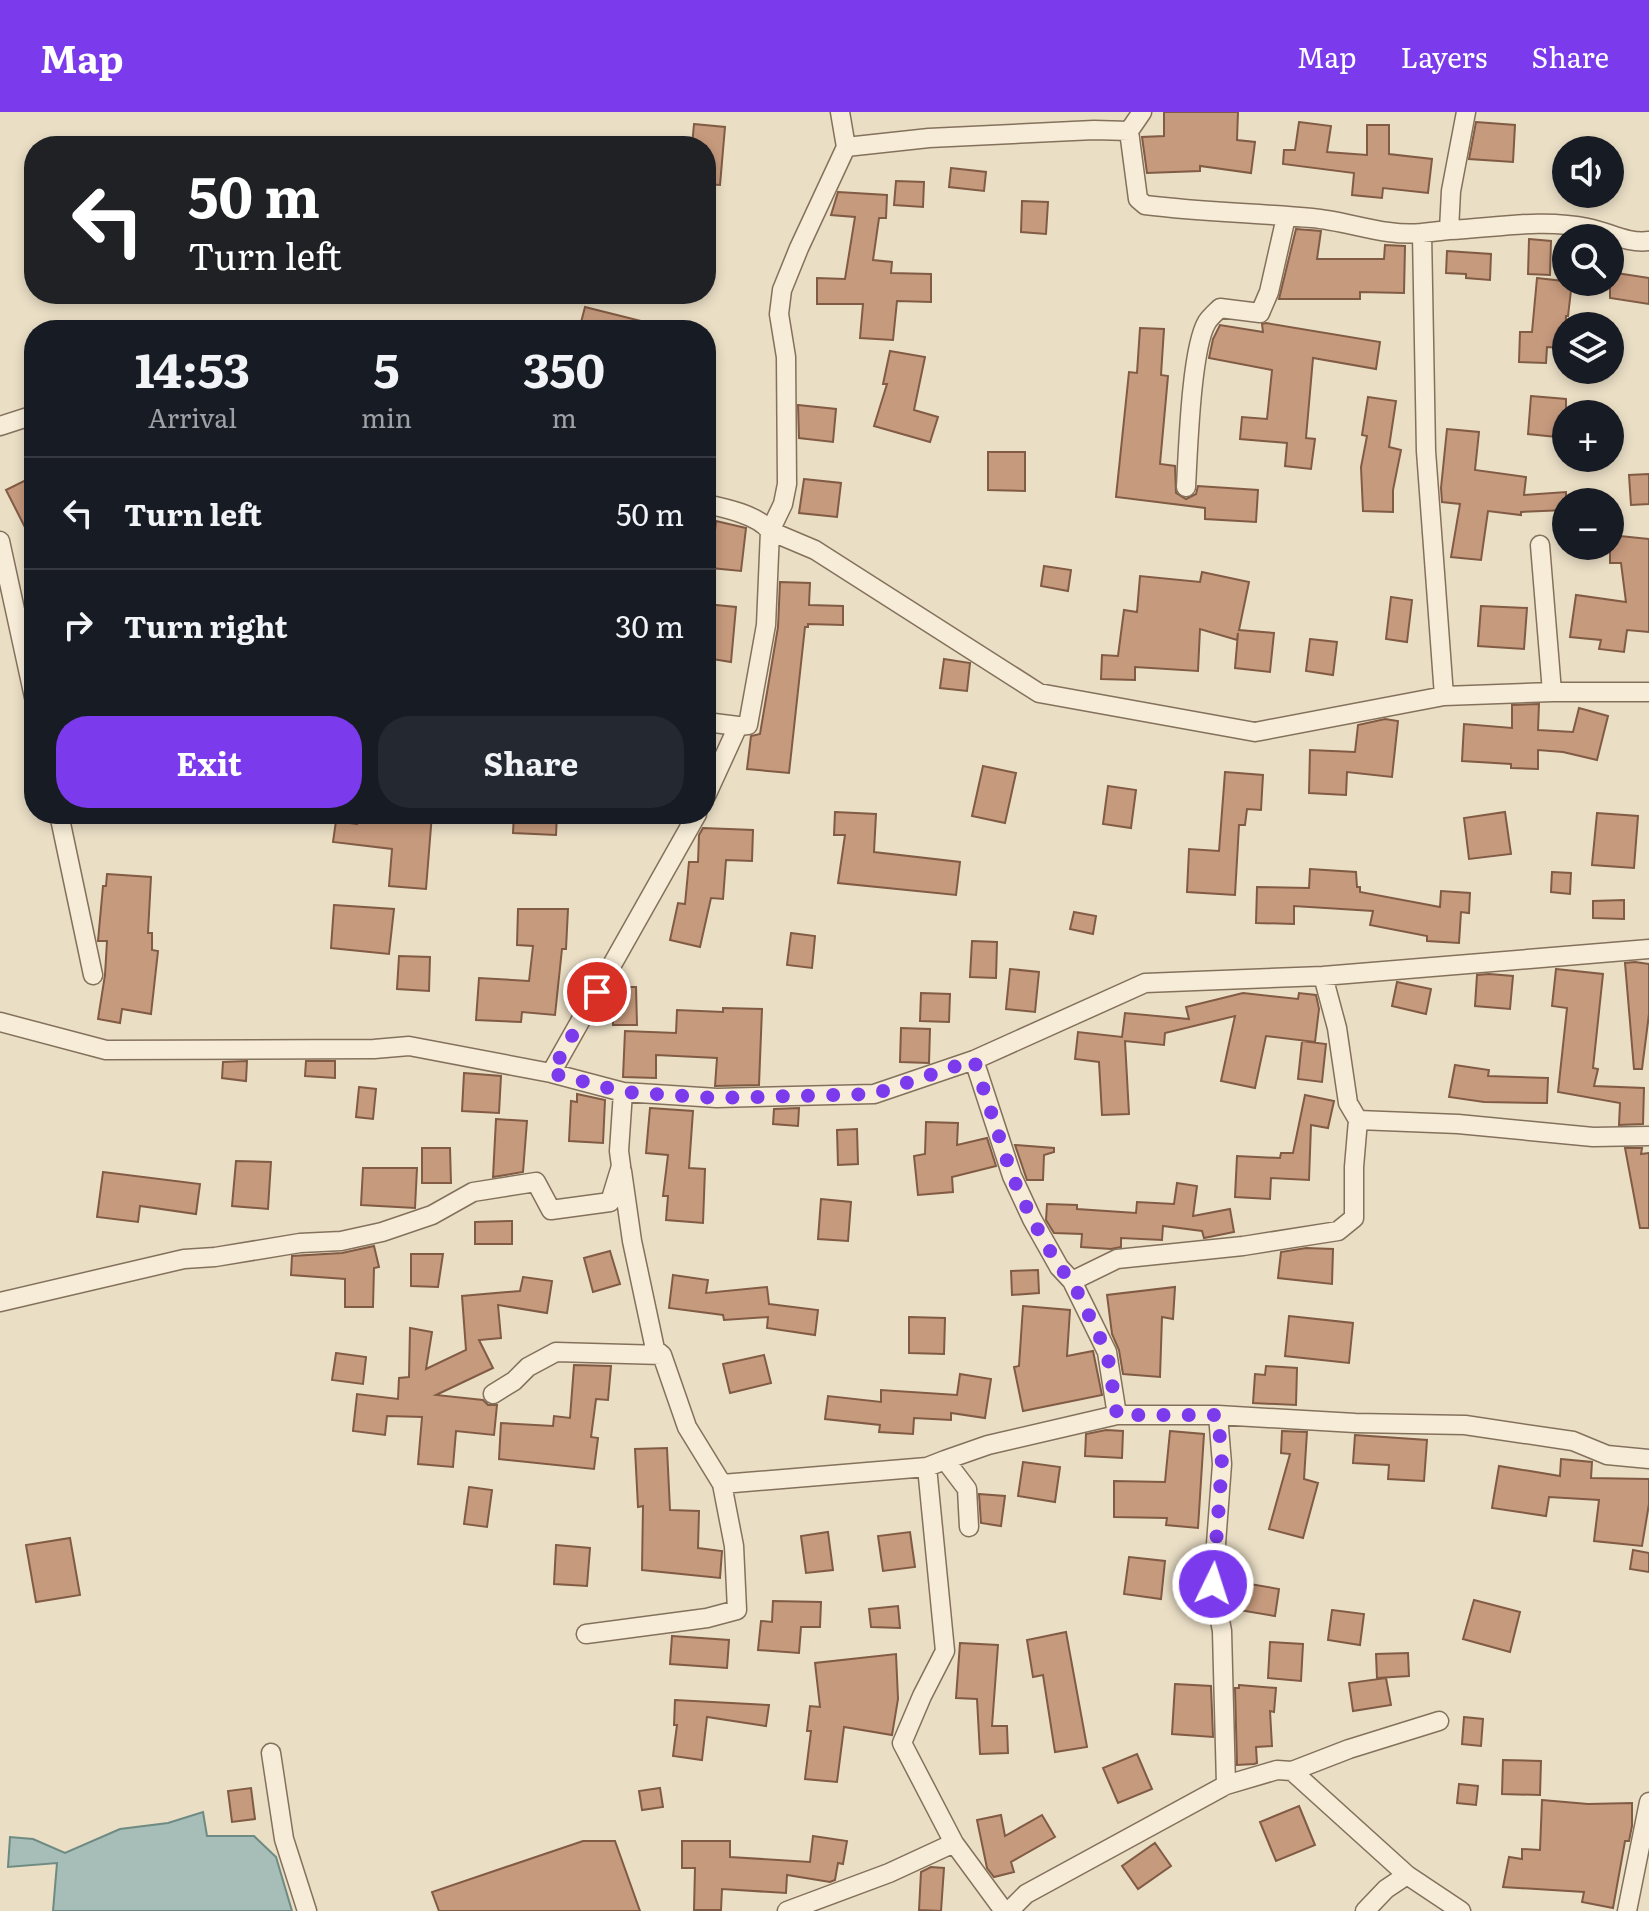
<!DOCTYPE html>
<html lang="en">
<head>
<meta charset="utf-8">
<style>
  :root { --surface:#171b24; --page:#242831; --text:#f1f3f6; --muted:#9ea1a6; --line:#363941; --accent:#7c3aed }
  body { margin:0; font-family:Literata,serif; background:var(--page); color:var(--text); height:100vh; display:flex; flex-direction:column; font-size:30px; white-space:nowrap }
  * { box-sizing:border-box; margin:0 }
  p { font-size:26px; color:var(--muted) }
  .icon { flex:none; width:44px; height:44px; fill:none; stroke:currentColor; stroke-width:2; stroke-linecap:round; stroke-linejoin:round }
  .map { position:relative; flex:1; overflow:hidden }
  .side { position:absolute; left:24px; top:208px; width:692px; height:504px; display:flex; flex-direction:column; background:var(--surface); border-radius:32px; box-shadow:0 4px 12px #0003 }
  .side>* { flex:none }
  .hud { position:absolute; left:24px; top:24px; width:692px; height:168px; border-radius:32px; box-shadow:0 4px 12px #0003; background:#202124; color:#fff; overflow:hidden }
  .controls { position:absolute; left:1552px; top:24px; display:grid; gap:16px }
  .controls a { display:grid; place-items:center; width:72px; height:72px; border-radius:50%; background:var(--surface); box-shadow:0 4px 12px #0003; font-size:40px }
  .pin { position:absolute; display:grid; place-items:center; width:68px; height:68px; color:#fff; margin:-34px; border:4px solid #fff; border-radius:50%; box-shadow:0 2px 8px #0007 }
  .me { position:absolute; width:88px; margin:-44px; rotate:4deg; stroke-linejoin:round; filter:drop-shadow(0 0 6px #0008) }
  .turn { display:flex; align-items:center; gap:28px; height:168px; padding:0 32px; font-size:36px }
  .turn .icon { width:104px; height:104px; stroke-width:2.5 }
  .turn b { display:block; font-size:56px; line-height:68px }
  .eta { display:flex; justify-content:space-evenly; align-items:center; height:136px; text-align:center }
  .eta b { font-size:48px; font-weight:700; line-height:56px }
  .action { display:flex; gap:16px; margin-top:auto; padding:16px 32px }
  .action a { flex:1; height:92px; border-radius:32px; background:var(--accent); color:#fff; font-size:32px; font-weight:700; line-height:92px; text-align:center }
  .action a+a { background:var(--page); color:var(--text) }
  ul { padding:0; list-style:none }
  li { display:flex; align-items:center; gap:24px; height:112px; padding:0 32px; border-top:2px solid var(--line) }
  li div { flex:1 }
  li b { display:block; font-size:30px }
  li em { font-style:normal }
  header { display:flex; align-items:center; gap:48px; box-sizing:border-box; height:112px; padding:0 40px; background:var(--accent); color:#fff }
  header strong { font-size:38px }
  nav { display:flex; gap:44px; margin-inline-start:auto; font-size:28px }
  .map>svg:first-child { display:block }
  .water { fill:#a6beb7; stroke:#6e8b83; stroke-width:2 }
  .building { fill:#c69a7d; stroke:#815b44; stroke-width:2 }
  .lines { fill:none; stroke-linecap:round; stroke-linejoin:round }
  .street-casing { stroke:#84715c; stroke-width:21 }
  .street { stroke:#f6ecd7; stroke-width:18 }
  .route { stroke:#7c3aed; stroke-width:14; stroke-dasharray:0 25.2 }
</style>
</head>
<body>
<header>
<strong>Map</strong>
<nav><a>Map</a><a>Layers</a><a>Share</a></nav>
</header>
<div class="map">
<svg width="1649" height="1799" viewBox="0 0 1649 1799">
  <rect width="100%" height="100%" fill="#eadec5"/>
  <path class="water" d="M203 1700 207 1724H254L276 1745 292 1799H53L57 1751 8 1755 10 1725 33 1727 65 1741 120 1717 168 1711Z"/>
  <path class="building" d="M1164 0H1238L1237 28 1255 30 1251 61 1200 54V59L1147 61 1142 25 1164 24Z
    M1299 10 1331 14 1327 40 1367 43V13H1389V42L1432 47 1428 81 1383 76 1382 86 1352 83 1354 61 1283 52 1284 38H1295Z
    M1476 10 1515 13 1513 50 1469 47Z
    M694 12 725 15 720 73 706 72V34H692Z
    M951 56 986 60 984 79 949 75Z
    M896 69 924 70 923 95 894 93Z
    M838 80 887 83 886 106H879L873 148 892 150 891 161 931 162V190L897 189 893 228 860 226 863 192H817V166L845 167 855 105 831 103Z
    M1022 89 1048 90 1046 122 1021 120Z
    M1296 117 1321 119 1317 147H1384L1385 133 1405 134 1404 181 1360 180V187H1279Z
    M1529 127 1551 129 1550 163 1528 162Z
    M1447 139 1491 142 1490 168 1466 166V162L1446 161Z
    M1610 160 1649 166V192L1610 186Z
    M1537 166 1572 170 1568 204H1566L1565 236 1547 235 1546 251 1519 250 1520 220H1532Z
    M585 195 649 211 648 218H579Z
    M1266 211 1380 230 1376 257 1313 246 1306 326 1315 327 1311 357 1285 354 1287 331 1240 327 1242 305 1267 307 1272 258 1209 246 1213 227 1220 213 1263 220 1262 212Z
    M1140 216 1164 217 1161 263 1168 264 1160 352 1175 354 1176 381 1186 387 1196 382 1198 374 1258 378 1256 410 1205 407V396L1116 385 1129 260 1137 261Z
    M890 239 925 245 914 298 938 305 930 330 874 314 887 272H883Z
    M1531 284 1566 287V326L1528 322Z
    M1368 285 1396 289 1389 335 1401 338 1393 378V400L1363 399 1361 355 1367 324 1362 323Z
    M798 293 836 297 833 330 799 326Z
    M1447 317 1479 320 1475 358 1526 365 1524 383 1566 380V398L1521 400V403L1488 399 1481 448 1451 445 1460 392 1442 390 1441 376Z
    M988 340H1025V379L988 378Z
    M1649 362V392L1631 393 1629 363Z
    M34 364V433L6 378Z
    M804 367 841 371 837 405 799 401Z
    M716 409 746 416 741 459 711 456Z
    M1610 423 1649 427V520L1627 518 1624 540 1599 537 1601 528 1570 525 1576 483 1626 490 1621 451H1610Z
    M1044 454 1071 458 1068 479 1041 474Z
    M1202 460 1249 470 1239 518 1274 521 1270 560 1235 556 1238 521 1237 528 1200 517 1198 559 1135 555V568L1101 567 1102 543 1118 544 1124 498 1137 500 1140 464 1200 470Z
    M780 470 810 471 809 493 843 494V513L808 512V515H805L789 661 747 657 751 624 760 622 778 515Z
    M1391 485 1412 488 1407 530 1386 527Z
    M706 492 736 495 731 550 706 546Z
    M1481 494 1527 496 1524 537 1478 534Z
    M1310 527 1337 530 1333 563 1306 559Z
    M944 547 970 551 967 579 940 576Z
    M1539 592 1538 618 1573 620 1579 596 1608 604 1597 648 1563 640 1538 638V657L1511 656V652L1462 649 1464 612 1512 616V593Z
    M1385 607 1398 609 1392 665 1347 660 1346 683 1309 681 1310 638 1355 640 1358 613Z
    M983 654 1016 661 1005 711 972 704Z
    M1225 660 1263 663 1261 698 1247 697 1245 713H1239L1235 783 1187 780 1189 737 1219 739Z
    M1108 674 1136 678 1131 716 1103 712Z
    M835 700 876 702 874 740 960 750 956 783 838 771 845 723H834Z
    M1505 700 1511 742 1469 747 1464 706Z
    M1597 701 1638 704 1634 756 1592 753Z
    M358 702H432L426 777 389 774 392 737 333 730 336 709 357 712Z
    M514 702H557L556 723 513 721Z
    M703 716 753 718 752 749 726 748 723 787 711 786 700 835 670 828 678 791 685 792 689 750H698L699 723Z
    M1310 757 1356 760 1357 775H1360V780L1440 795 1441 779 1470 781 1469 801 1461 800 1459 831 1427 829V824L1370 813 1373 799 1294 794V812L1256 811 1257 775 1309 776Z
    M1552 760 1571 761 1570 782 1551 780Z
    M107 762 151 765 148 821H152V838L158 839 151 902 122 897 120 911 98 907 105 863 107 829H98L103 774H106Z
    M1624 788V807L1593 806V789Z
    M334 793 394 797 389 842 331 836Z
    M518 797H568L566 837H562L555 903 522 900 521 910 476 908 479 866 529 869 533 834 517 833Z
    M1074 800 1096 804 1093 822 1070 817Z
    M791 821 815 824 812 856 787 853Z
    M972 829 997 830 996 866 970 865Z
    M399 844 430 845 429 879 397 877Z
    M1635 850 1649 852V902L1642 957H1634L1625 851Z
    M1010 857 1039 860 1035 900 1006 897Z
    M1556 857 1603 862 1593 956 1598 957 1594 974 1644 976 1643 1012 1619 1013 1620 991 1558 980 1567 896 1552 894Z
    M1489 862 1513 864 1510 897 1475 894 1477 863Z
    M1397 870 1431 877 1426 902 1392 894Z
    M613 875H636L637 913H613Z
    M921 881 950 882 949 910 920 909Z
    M1243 881 1298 887 1299 881 1316 883 1319 897 1315 930 1266 924 1255 976 1221 969 1235 904 1165 921 1164 933 1125 929 1129 1002 1102 1003 1099 950 1075 947 1078 920 1122 925 1125 901 1189 907 1186 895Z
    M723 896 762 897 759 973 715 974 717 946 656 943V966L623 965 625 919 676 921 677 898 723 900Z
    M901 916 930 917 929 951 900 950Z
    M1302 929 1326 932 1322 970 1298 967Z
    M247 949 246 969 222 966 223 950Z
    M306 949H335V966L305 964Z
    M1455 953 1489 958 1488 964 1548 966 1547 991 1484 990 1449 985Z
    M464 961 501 964 499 1001 462 999Z
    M359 975 376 977 373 1007 356 1005Z
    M577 982 605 988 603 1031 569 1029 571 989 577 990Z
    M1305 983 1334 989 1328 1016 1311 1013 1309 1068 1271 1066 1270 1087 1235 1085 1237 1044 1280 1046 1281 1041H1293Z
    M650 996 693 999 689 1056 705 1057 703 1111 666 1108 668 1084H663L668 1043 646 1041Z
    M799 996 798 1014 773 1012 774 997Z
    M496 1007 527 1009 523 1060 493 1065Z
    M926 1010 958 1011 957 1033 987 1026 996 1054 952 1065 953 1080 918 1083 914 1044 925 1042Z
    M857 1017 858 1052 838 1053 837 1018Z
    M1015 1033 1054 1036V1040L1044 1043 1043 1068H1027Z
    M422 1036H450L451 1071H422Z
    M1625 1036H1642L1641 1042 1649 1041V1116H1640Z
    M236 1049 271 1050 268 1097 232 1094Z
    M363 1056H417L415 1096 361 1093Z
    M103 1060 200 1072 196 1102 140 1094 138 1110 97 1105Z
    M1177 1071 1197 1074 1193 1104 1230 1097 1234 1120 1204 1126 1202 1119 1163 1114 1162 1128 1121 1126V1135L1111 1137 1081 1135 1082 1122 1054 1121 1046 1108 1047 1092 1077 1093V1097L1136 1101 1137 1090 1174 1092Z
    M821 1087 851 1090 848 1129 818 1127Z
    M512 1109V1132H475V1110Z
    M374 1134 379 1155 374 1156 373 1195H345V1167L291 1163 292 1144 342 1141Z
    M1306 1136 1333 1137 1332 1172 1278 1166 1281 1140Z
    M610 1139 620 1172 593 1180 584 1146Z
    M411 1142H443L438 1175 411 1174Z
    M1038 1158 1039 1181 1012 1183 1011 1159Z
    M673 1163 708 1168 706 1181 767 1175 769 1192 818 1198 815 1223 767 1216 768 1205 724 1208 723 1203 669 1196Z
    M523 1165 552 1169 547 1201 498 1193 501 1226 479 1228 493 1256 436 1283 483 1288 488 1293H497L494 1323 456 1319 453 1355 418 1352 422 1305 387 1304 385 1323 353 1319 357 1282 398 1287 399 1266 409 1265 410 1216 432 1220 426 1257 466 1238 462 1184 520 1179Z
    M1175 1175 1173 1207 1162 1205 1160 1265 1123 1262 1119 1238 1112 1222 1107 1183Z
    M1023 1194 1070 1198 1067 1244 1093 1239 1102 1283 1023 1299 1014 1255 1019 1254Z
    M1289 1204 1353 1211 1349 1251 1285 1244Z
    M909 1205 945 1206 944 1242 909 1241Z
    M336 1241 366 1245 363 1272 332 1268Z
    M764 1243 771 1271 730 1281 723 1252Z
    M574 1253 611 1254 608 1288 596 1287 591 1325 598 1326 594 1357 499 1347 501 1311 553 1314 554 1304 570 1306Z
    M1266 1254 1297 1256 1296 1293 1253 1291 1255 1262 1265 1263Z
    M960 1262 991 1267 985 1306 951 1301V1308L914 1306 913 1322 879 1320 880 1313 825 1307 828 1284 881 1290V1278L957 1283Z
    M1106 1318 1123 1319 1122 1346 1085 1344 1086 1322Z
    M1170 1319 1204 1322 1198 1416 1166 1413 1167 1406 1114 1405V1369L1165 1370Z
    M1282 1319 1307 1320 1304 1367 1318 1371 1303 1426 1269 1417 1290 1342 1281 1341Z
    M1355 1323 1427 1328 1424 1369 1388 1367 1389 1353 1353 1351Z
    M667 1336 670 1398 699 1399 698 1436 722 1439 720 1466 642 1458 643 1394 638 1395 635 1337Z
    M1561 1347 1592 1350 1591 1366 1649 1367V1392L1642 1434 1594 1429 1599 1388 1549 1385 1546 1404 1492 1396 1499 1354 1560 1364Z
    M1023 1350 1060 1355 1055 1390 1018 1384Z
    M469 1375 492 1378 487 1415 464 1412Z
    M979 1382 1005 1384 1001 1414 981 1411Z
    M828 1420 833 1458 806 1461 801 1424Z
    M910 1420 915 1455 883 1459 878 1424Z
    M70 1426 80 1483 36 1490 26 1433Z
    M556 1433 590 1436 587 1474 554 1472Z
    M1633 1438 1649 1441V1460L1630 1457Z
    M1129 1445 1165 1449 1161 1487 1124 1482Z
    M1244 1471 1279 1477 1275 1504 1239 1498Z
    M1474 1488 1520 1500 1510 1540 1463 1527Z
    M773 1489 821 1490 820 1515H801L799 1541 758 1538 761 1509 772 1510Z
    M898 1494 900 1516 871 1515 869 1497Z
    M1332 1498 1364 1502 1360 1533 1328 1528Z
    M1066 1520 1087 1635 1055 1640 1043 1563 1033 1565 1027 1528Z
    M672 1524 729 1528 727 1556 670 1552Z
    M1270 1530 1303 1532 1301 1569 1268 1566Z
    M960 1531 998 1533 992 1614H1007L1008 1641 980 1642 977 1587 956 1586Z
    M1408 1541 1409 1564 1377 1566 1376 1542Z
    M896 1542 898 1587 892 1623 844 1615 837 1670 805 1667 811 1619H807L810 1594 820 1595 815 1551Z
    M1386 1566 1391 1593 1353 1599 1349 1571Z
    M1175 1572 1211 1574 1213 1625 1172 1622Z
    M1239 1573 1276 1576 1274 1600 1270 1599 1272 1634 1256 1635 1257 1651 1254 1652 1237 1653 1235 1576H1239Z
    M675 1588 769 1593 766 1614 707 1605 702 1648 673 1644 677 1613H674Z
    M1464 1605 1483 1607 1481 1634 1462 1632Z
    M1137 1642 1152 1677 1118 1691 1103 1656Z
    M1503 1648 1541 1649 1540 1683 1502 1682Z
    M1459 1672 1478 1674 1476 1693 1457 1691Z
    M251 1676 255 1707 232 1710 228 1679Z
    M660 1676 663 1695 642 1698 639 1679Z
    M1542 1688 1588 1692 1632 1691V1714L1629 1729H1625L1613 1796 1582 1790 1584 1780 1503 1775 1509 1745 1522 1747V1737L1540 1738Z
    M1299 1694 1315 1733 1276 1749 1260 1710Z
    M1001 1703 1005 1724 1042 1703 1055 1725 1011 1750 1014 1760 994 1765 987 1756 977 1708Z
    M813 1724 847 1729 843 1752 838 1751 835 1768 830 1770 787 1763 786 1781 722 1777 721 1798H694L695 1756H682V1729H730V1745L810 1750Z
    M583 1729H615L640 1799H439L432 1780Z
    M1155 1731 1171 1754 1138 1777 1122 1754Z
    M931 1755 944 1756 941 1799 919 1798 921 1760Z"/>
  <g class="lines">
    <defs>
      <path id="street" d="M1129 19 1142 0
        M846 35 929 26 1094 18 1129 19 1138 87 1145 93C1201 100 1256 101 1312 106 1348 109 1385 125 1422 121
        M1449 118C1495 116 1542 106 1588 116 1609 120 1627 132 1649 129
        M0 314 34 303
        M1186 375C1188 340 1191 236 1207 210 1210 205 1216 200 1220 196L1260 201 1269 180 1286 105
        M706 392C725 396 758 403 770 419L815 438 1039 581 1255 620 1444 584 1552 580H1649
        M0 429 34 585
        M1540 433 1552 580
        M1444 584 1426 339 1422 121 1449 118 1451 79 1466 0
        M706 610 738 614
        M706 684 738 614 748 613 766 513 770 419 783 392 787 372 786 245 779 202 782 178 799 136 846 35 840 0
        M59 702 93 863
        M0 910 106 938 374 937 409 934 551 961 623 980
        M551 961 697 702
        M1358 1008 1458 1012 1593 1025 1649 1024
        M622 1059 632 1129 655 1237 662 1243 687 1315 722 1372
        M1072 1169 1117 1147 1243 1134 1338 1119 1354 1106V1055L1358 1008 1348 991 1337 916 1323 864
        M0 1190 184 1147 215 1145 300 1131 341 1129 382 1120 432 1103 473 1080 536 1070 551 1098 610 1090 621 1054 619 1039 623 980 717 986 874 982 974 948 1145 871 1323 864 1649 837
        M493 1282 514 1269 528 1255 556 1240 662 1243
        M1117 1303H1218L1222 1352 1213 1472 1222 1519 1226 1673
        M1218 1303 1355 1311 1465 1313 1573 1329 1607 1343 1649 1347
        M927 1355 945 1539 922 1584 902 1631 954 1731 1004 1799
        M969 1415 967 1377 945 1348 988 1333 1117 1303 1107 1240 1072 1169 1059 1155 1032 1107 1012 1064 974 948
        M586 1522 707 1506 737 1498 734 1434 722 1372 927 1355 945 1348
        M271 1641 284 1727 307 1799
        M1292 1659 1349 1637 1439 1609
        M787 1799 889 1761 954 1731
        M1009 1799 1026 1782 1226 1673 1277 1658 1292 1659 1407 1763 1461 1799
        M1365 1799 1386 1777 1407 1763
        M1627 1799 1649 1690"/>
    </defs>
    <use href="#street" class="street-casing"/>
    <use href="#street" class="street"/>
  </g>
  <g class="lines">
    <path class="route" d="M597 880 551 961 623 980 717 986 874 982 974 948 1012 1064 1032 1107 1059 1155 1072 1169 1107 1240 1117 1303H1218L1222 1352 1213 1472"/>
  </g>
</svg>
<div class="controls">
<a><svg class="icon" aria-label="sound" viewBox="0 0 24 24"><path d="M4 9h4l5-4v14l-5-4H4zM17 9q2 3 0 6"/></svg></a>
<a><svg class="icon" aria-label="search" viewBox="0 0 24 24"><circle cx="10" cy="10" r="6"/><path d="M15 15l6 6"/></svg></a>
<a><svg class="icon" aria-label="layers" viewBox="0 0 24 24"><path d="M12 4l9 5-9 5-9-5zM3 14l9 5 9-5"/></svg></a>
<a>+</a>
<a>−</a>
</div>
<div class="pin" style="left:597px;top:880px;background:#d93025"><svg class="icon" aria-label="arrive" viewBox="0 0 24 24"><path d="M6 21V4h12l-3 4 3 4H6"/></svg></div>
<svg class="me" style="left:1213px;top:1472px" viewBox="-20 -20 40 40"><circle r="17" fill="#7c3aed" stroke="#fff" stroke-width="3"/><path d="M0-11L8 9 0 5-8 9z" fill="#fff"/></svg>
<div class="hud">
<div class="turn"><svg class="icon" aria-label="left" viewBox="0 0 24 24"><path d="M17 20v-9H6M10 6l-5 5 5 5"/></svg><div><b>50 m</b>Turn left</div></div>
</div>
<section class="side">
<div class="eta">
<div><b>14:53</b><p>Arrival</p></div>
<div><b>5</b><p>min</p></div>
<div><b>350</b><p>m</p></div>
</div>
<ul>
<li><svg class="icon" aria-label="left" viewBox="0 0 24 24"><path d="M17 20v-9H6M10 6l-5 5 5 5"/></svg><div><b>Turn left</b></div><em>50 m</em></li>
<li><svg class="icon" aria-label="right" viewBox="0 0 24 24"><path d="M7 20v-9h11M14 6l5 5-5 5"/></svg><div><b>Turn right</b></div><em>30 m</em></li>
</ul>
<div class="action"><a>Exit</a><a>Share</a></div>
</section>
</div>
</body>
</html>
